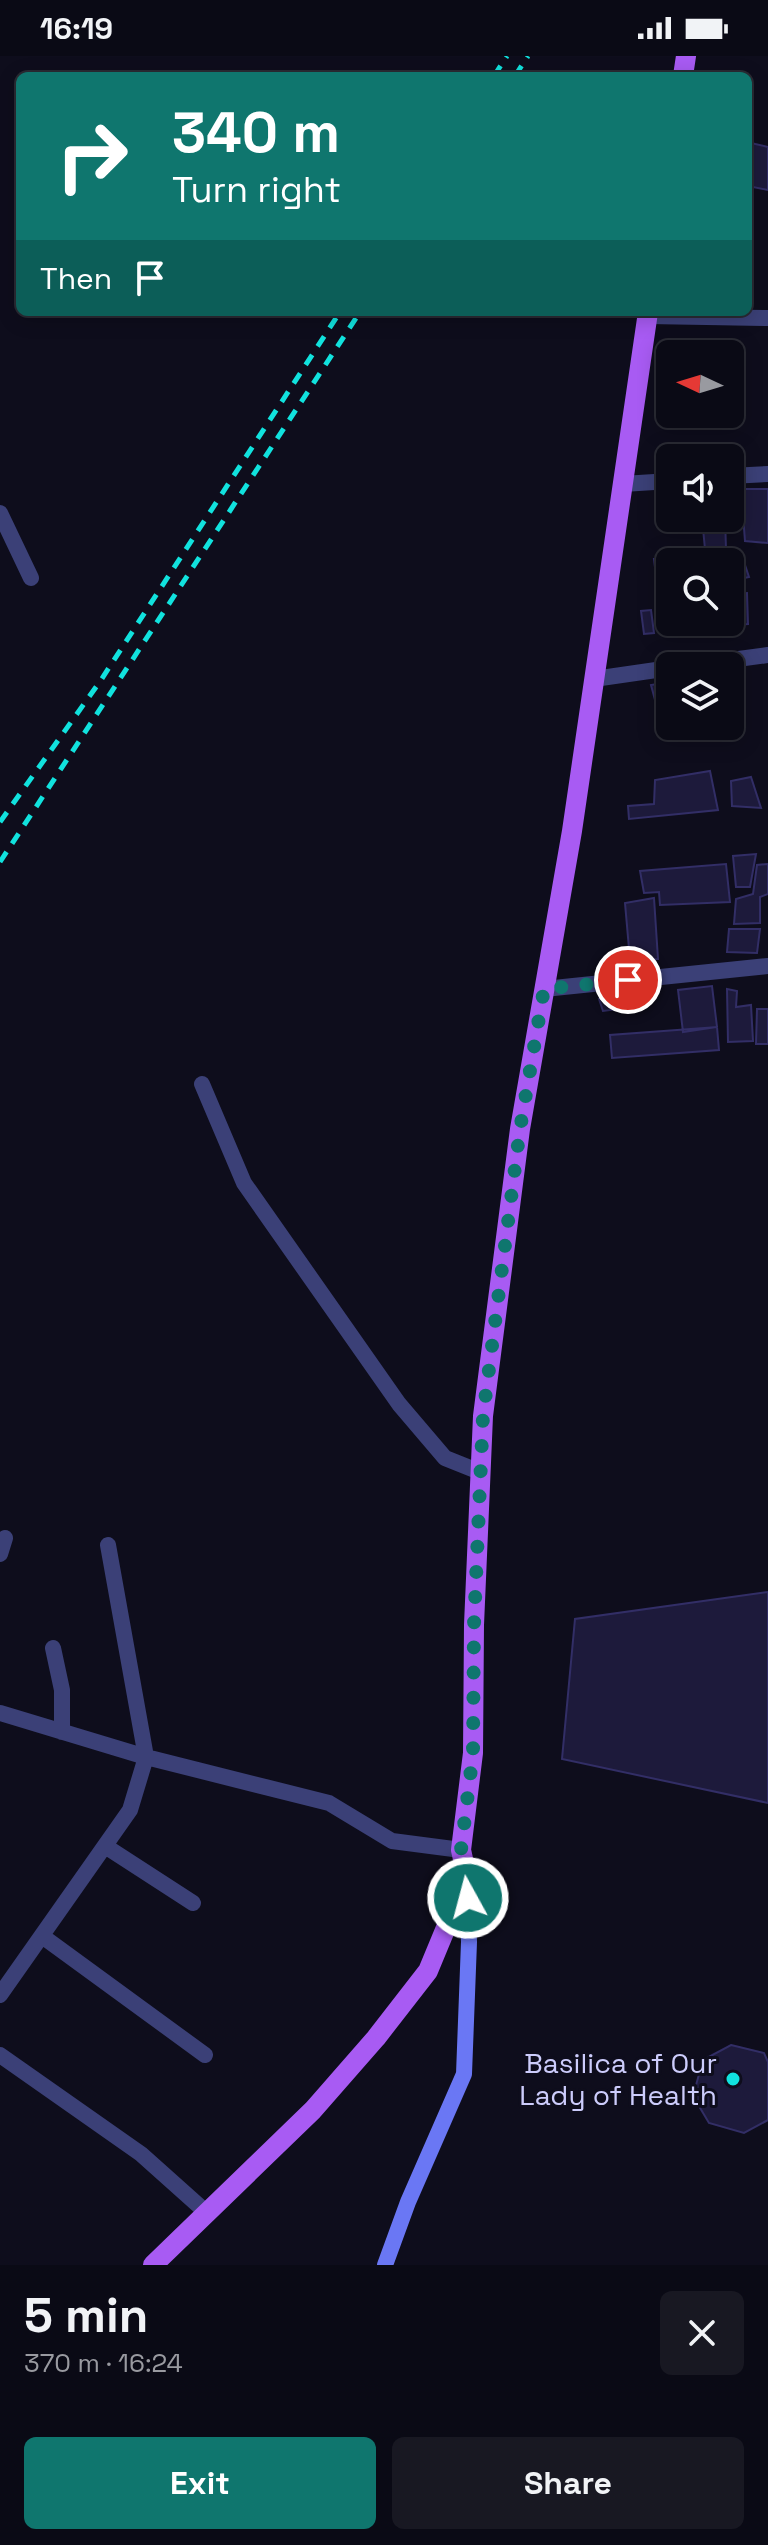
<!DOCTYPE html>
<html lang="en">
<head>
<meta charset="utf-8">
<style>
  :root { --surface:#0a0a15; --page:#181822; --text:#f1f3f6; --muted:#999aa0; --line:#2a2b34; --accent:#0f766e }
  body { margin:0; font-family:"Space Grotesk",sans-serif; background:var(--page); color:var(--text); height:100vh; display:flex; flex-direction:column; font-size:30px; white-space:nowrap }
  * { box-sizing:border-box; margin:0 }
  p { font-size:26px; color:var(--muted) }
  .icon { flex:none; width:44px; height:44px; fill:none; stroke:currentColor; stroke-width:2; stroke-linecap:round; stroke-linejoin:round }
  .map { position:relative; height:2209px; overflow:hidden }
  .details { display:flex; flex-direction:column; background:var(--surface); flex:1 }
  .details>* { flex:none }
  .top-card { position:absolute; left:16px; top:16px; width:736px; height:244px; border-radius:12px; box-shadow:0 4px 20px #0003,0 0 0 2px var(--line); background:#0f766e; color:#fff; overflow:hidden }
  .needle { width:52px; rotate:274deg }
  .fabs { position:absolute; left:656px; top:284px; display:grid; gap:16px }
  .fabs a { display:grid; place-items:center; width:88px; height:88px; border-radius:12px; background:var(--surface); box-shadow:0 4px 20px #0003,0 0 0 2px var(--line); font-size:40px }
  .pin { position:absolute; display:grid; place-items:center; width:68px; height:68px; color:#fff; margin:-34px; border:4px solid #fff; border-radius:50%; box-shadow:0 2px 8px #0007 }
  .me { position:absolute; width:88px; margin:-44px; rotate:353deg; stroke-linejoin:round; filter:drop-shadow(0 0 6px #0008) }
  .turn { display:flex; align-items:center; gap:28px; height:168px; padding:0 24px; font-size:36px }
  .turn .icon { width:104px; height:104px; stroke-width:2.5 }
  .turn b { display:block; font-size:56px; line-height:68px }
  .then { display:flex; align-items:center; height:76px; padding:0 24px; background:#0003; gap:16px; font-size:30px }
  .round { display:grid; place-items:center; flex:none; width:84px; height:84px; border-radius:12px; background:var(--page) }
  .head { display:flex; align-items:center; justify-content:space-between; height:136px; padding:0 24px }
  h1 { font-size:48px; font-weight:600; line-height:60px }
  .primary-button { display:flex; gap:16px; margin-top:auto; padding:16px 24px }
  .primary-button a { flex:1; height:92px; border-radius:12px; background:var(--accent); color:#fff; font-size:32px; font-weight:600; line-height:92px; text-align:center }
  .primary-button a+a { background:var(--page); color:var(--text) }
  .status { display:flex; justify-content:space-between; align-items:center; height:56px; padding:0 40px; background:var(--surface); direction:ltr }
  .status svg { height:22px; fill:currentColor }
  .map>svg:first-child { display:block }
  .building { fill:#1d1a3b; stroke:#322e66; stroke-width:2 }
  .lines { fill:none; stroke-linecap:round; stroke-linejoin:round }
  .street { stroke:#3b4077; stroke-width:16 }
  .secondary { stroke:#6a77f4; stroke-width:16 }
  .primary { stroke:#a85bf3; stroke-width:20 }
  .rail { stroke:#11e2de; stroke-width:5; stroke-dasharray:12 10; stroke-linecap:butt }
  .route { stroke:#0f766e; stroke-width:14; stroke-dasharray:0 25.2 }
  .poi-dot { fill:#11e2de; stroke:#0e0d1c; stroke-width:3 }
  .labels { text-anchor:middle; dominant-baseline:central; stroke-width:6; stroke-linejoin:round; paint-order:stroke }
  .poi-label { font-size:28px; fill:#ccccfb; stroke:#0e0d1c; text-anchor:end }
</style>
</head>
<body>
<div class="status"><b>16:19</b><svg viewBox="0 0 49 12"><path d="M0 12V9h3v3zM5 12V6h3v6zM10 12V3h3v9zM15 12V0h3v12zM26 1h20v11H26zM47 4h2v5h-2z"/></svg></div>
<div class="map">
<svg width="768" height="2209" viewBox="0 0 768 2209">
  <rect width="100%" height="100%" fill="#0e0d1c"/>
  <path class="building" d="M751 87 768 91V134L748 130Z
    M741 433H768V487L745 485Z
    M702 462H725L726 493H705Z
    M654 503 669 504 670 534 658 536Z
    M743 503 749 521 730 525V506Z
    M747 537 748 568 660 574 658 552 670 551V566H730V538Z
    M651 554 654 577 644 578 641 555Z
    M670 626V653L658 655 651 629Z
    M710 715 718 754 629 763 628 750 654 748 655 724Z
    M751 721 761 752 732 750 731 725Z
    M756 798 750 831H736L733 800Z
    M726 808 730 846 660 849 659 836 644 837 640 815Z
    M768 808V838L760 841V867L734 868 736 843 753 838 757 809Z
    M654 842 658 903 630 904 625 847Z
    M729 873H760L757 897 727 896Z
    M712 930 717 971 683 976 678 934Z
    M727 933 737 935 736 951 751 949 753 985 728 986Z
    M625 938 627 952 603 955 599 943Z
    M757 953H768V988H756Z
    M717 971 719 994 612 1002 610 979Z
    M768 1536V1747L562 1703 575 1563Z
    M731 1989 764 1997 768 2006V2064L744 2077 709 2067 693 2040 703 2004Z"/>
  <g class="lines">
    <path class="street" d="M648 260 768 262
      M730 420 768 418
      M623 428 670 425
      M0 457 31 522
      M686 610 768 599
      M594 623 670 612
      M544 933 768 910
      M202 1028 244 1127 399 1348 445 1402 480 1416
      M0 1498 5 1482
      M53 1592 62 1634V1676
      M0 1657 146 1701 329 1747 392 1785 461 1794
      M105 1790 193 1847
      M42 1880 205 1999
      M0 1939 130 1754 146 1701 108 1489
      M0 1999 141 2098 207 2157"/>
    <path class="secondary" d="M385 2209 408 2146 464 2018 469 1886 467 1826"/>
    <path class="primary" d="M683 20 686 0
      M153 2209 313 2054 376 1982 428 1915 467 1821 461 1794 473 1697 474 1569 483 1360 520 1073 572 775 648 256"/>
    <path class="rail" d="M494 20 507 0
      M515 20 528 0
      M0 766 101 624 340 256
      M0 806 360 256"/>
  </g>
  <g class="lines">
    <path class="route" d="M468 1842 467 1821 461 1794 473 1697 474 1569 483 1360 520 1073 544 933 628 924"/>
  </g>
  <circle class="poi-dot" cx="733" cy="2023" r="8"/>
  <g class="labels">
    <g class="poi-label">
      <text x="717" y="2007">Basilica of Our<tspan x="717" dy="32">Lady of Health</tspan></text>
    </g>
  </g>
</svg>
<div class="fabs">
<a><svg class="needle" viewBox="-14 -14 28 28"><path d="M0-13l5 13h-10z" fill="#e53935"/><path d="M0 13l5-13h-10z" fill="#999aa0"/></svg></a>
<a><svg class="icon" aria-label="sound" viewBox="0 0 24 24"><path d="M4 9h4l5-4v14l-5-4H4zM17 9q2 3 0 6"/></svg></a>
<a><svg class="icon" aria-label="search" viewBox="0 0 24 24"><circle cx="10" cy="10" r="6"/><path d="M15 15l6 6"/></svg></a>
<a><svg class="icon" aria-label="layers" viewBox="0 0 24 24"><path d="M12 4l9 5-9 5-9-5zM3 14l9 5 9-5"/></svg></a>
</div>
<div class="pin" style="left:628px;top:924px;background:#d93025"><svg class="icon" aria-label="arrive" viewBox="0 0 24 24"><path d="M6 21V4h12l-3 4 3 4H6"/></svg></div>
<svg class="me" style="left:468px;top:1842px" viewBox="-20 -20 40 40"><circle r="17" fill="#0f766e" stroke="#fff" stroke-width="3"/><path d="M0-11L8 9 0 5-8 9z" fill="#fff"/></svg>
<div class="top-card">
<div class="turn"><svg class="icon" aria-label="right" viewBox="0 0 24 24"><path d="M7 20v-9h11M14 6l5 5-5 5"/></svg><div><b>340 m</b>Turn right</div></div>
<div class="then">Then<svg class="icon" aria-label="arrive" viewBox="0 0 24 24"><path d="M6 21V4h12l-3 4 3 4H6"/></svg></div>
</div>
</div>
<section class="details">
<div class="head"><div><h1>5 min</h1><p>370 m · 16:24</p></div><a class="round"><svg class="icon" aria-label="close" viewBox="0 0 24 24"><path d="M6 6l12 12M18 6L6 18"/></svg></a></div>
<div class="primary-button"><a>Exit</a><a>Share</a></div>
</section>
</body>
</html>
